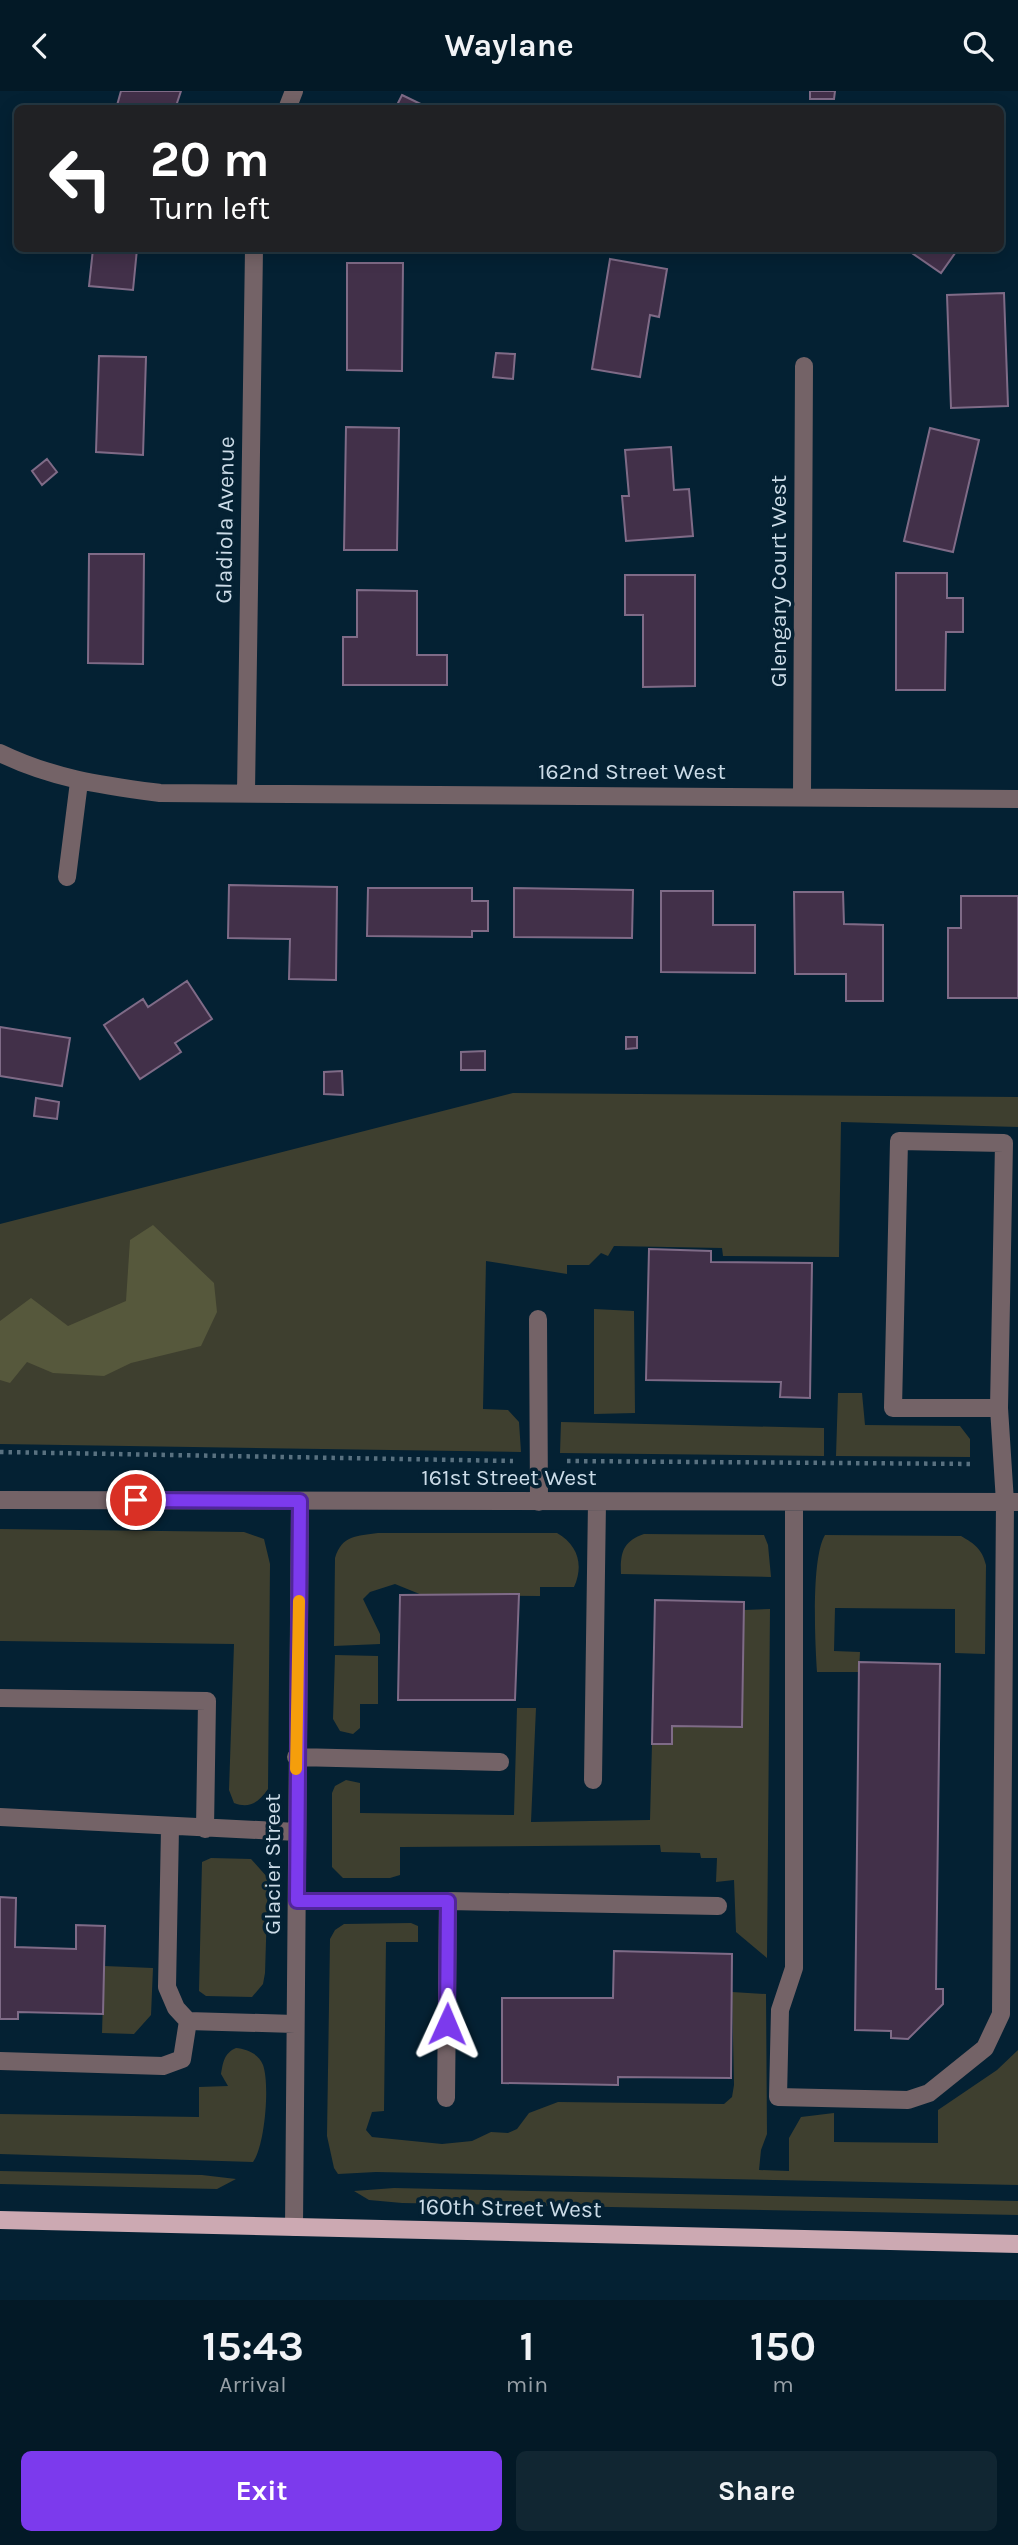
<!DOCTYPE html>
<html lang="en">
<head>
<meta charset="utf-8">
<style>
  :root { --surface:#031926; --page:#112632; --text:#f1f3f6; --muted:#97a0a7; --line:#243843; --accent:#7c3aed }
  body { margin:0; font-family:Karla,sans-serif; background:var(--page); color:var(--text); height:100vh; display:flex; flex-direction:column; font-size:26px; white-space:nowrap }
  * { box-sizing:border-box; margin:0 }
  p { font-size:23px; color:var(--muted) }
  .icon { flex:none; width:38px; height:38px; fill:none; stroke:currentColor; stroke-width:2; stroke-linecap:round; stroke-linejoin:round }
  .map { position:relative; height:2209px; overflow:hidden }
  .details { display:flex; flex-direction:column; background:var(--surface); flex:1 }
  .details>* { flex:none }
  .banner { position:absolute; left:14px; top:14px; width:990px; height:147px; border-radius:10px; box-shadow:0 4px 18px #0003,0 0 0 2px var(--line); background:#202124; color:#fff; overflow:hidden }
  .pin { position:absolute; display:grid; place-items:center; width:60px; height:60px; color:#fff; margin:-30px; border:4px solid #fff; border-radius:50%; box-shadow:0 2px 7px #0007 }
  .me { position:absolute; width:77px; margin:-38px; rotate:1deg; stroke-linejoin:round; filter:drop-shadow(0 0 5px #0008) }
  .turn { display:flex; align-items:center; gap:24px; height:147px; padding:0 21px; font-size:32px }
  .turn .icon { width:91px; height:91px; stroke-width:2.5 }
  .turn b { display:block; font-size:49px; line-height:60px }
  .eta { display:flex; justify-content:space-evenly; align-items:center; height:119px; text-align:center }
  .eta b { font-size:42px; font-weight:700; line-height:49px }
  .action { display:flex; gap:14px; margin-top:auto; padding:14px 21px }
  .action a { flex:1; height:80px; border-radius:10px; background:var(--accent); color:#fff; font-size:28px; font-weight:700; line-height:80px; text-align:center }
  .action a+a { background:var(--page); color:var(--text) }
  header { display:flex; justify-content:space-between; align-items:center; height:91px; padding:0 21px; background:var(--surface); font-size:32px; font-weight:700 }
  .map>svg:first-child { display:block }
  .green { fill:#3e3f2f }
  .forest { fill:#56583c }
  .building { fill:#423049; stroke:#7f6b87; stroke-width:2 }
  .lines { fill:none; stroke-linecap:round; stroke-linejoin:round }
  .path { stroke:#597180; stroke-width:4.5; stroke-dasharray:3.5 5; stroke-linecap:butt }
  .minor { stroke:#746367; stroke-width:18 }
  .major { stroke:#cca9b2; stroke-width:18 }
  .route-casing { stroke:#51269a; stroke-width:18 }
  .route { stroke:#7c3aed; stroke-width:12 }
  .slow { stroke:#f59e0b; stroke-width:12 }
  .labels { text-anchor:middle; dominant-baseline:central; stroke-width:7; stroke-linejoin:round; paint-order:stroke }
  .street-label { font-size:23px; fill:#ccdce8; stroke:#042133 }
</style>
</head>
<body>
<header><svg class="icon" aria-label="back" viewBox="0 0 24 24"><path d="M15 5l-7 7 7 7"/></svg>Waylane<svg class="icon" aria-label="search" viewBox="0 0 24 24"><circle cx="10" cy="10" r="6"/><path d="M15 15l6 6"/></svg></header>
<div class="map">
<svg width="1018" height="2209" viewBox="0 0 1018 2209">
  <rect width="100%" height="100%" fill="#042133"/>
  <path class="green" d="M513 1002 1018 1006V1036L841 1031 839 1166 723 1165 722 1157 614 1155 608 1165 601 1162 589 1174H567V1183L486 1170 483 1318 508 1319 519 1331 521 1361 0 1353V1133Z
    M594 1218 634 1220 635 1322 594 1323Z
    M838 1302H862L865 1334 960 1335 970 1348V1366L836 1365Z
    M561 1331 824 1337V1365L560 1362Z
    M0 1438 244 1441 264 1448 270 1473 268 1698C259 1711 250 1718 234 1712L229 1699 234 1553 0 1550Z
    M378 1442H557C578 1454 584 1474 574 1496H540V1505L422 1504 395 1493 370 1501 363 1508 380 1543V1553L334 1555 335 1467C342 1444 357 1445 378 1442Z
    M644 1443 764 1444 768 1454 771 1486 621 1483C620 1462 623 1450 644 1443Z
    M825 1444 961 1445C975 1453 982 1458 986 1474L985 1563 955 1562V1518L835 1517 834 1560 860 1561 859 1581H817C815 1551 811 1467 825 1444Z
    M770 1518 767 1867 736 1841 734 1789 716 1791 717 1767H701L700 1762 661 1761 660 1754 400 1756V1784L390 1787H343L332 1776V1702L335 1695 346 1689 360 1692V1722L514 1724 517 1617H536L531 1731 650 1729 652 1653H672V1635L744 1519Z
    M335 1564 378 1565V1613H360V1637L353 1643 340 1640 333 1628Z
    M211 1767 251 1768 268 1787 265 1882 263 1893 252 1906 206 1905 199 1900 202 1771Z
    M411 1832 418 1835V1851H386L384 2020 372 2021 366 2039 372 2046 442 2053 472 2050 491 2041 508 2042 517 2038 529 2022 558 2011 724 2013 732 2006 734 1994 732 1901 766 1903 767 2043 761 2059 759 2079 789 2080V2047L801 2026 834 2022V2051L938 2052V2019L997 1979 1018 1959V2094L376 2081 338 2083 334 2077 327 2045 330 1848 335 1839 344 1833Z
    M104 1875 153 1877 151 1924 134 1943 102 1942Z
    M236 1957C247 1958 259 1963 263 1974 270 1993 265 2055 253 2071L0 2063V2023L199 2026V1996L228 1995 221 1983C223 1972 224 1962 236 1957Z
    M0 2080 202 2084 236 2088 217 2098 0 2093Z
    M394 2097 1018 2110V2124L402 2112 369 2109 354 2100Z"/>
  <path class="forest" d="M153 1134 214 1192 217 1221 201 1255 131 1272 104 1285 53 1282 27 1271 10 1292 0 1289V1230L31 1207 68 1235 126 1210 130 1149Z"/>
  <path class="building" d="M121 0H181L175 18H116Z
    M810 0H835L834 8H810Z
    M402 4 431 18H395Z
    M93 158H137L133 199 89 195Z
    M906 158H958L941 182Z
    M610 168 667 178 659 226 650 224 640 286 592 278Z
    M347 172H403L402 280 347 279Z
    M1004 202 1008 315 951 317 947 204Z
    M496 262 515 263 513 288 493 286Z
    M99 265 146 266 143 364 96 361Z
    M346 336 399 337 397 459H344Z
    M930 337 979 349 953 461 904 450Z
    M671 356 674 399 689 398 693 445 626 450 622 405H629L625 359Z
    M47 368 57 381 42 394 32 380Z
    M89 463H144L143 573 88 572Z
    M896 482H947V507H963V541H946L945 599H896Z
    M625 484H695V595L643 596V524H625Z
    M357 499 417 500V564H447V594H343V546H357Z
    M229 794 337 796 336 889 289 888 290 848 228 847Z
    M368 797H472V810H488V840H472V846L367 845Z
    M514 797 633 799 632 847 514 846Z
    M661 800H713V834H755V882L661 881Z
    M794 801H843L844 833 883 834V910H846V883H795Z
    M961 805H1018V907H948V837H961Z
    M187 890 212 928 175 952 181 961 140 988 104 934 143 908 148 916Z
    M0 936 70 947 62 995 0 985Z
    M626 946H637V957L626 958Z
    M485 960V979H461V961Z
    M342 980 343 1004 324 1003V981Z
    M36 1007 59 1011 57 1028 34 1025Z
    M649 1158 711 1160V1171L812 1172 810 1307 780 1306 781 1291 646 1289Z
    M519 1503 515 1609H398L400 1504Z
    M655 1509 744 1511 742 1636 672 1635V1653H652Z
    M859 1571 940 1573 936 1898H943V1913L908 1948 891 1947V1940L855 1939Z
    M0 1806 16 1807 15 1856 76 1858V1834L105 1835 103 1923 18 1921V1928H0Z
    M614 1860 732 1863 731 1987 618 1986V1994L502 1992V1907H613Z"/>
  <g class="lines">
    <path class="path" d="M0 1361 513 1370
      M567 1370 975 1373"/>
    <path class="minor" d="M287 18 294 0
      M0 662C54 688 101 694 160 702L1018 708
      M246 701 254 158
      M802 705 804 275
      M67 786 79 691
      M538 1228 539 1411
      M0 1409 1018 1411
      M794 1411V1877L780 1919 778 2006 908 2009 929 2002 985 1957 1001 1923 1005 1411 999 1317 1004 1052 899 1050 893 1317H999
      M0 1607 207 1610 205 1738
      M296 1666 500 1671
      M593 1689 597 1411
      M0 1726 297 1741
      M170 1737 167 1896 176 1917 188 1930 295 1933
      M297 1810H448L446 2007
      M448 1810 718 1815
      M0 1970 163 1975 182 1968 188 1930
      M294 2136 300 1410"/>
    <path class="major" d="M0 2129 1018 2153"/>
  </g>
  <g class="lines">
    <defs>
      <path id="route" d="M136 1409 300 1410 297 1810H448L447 1933"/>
    </defs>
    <use href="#route" class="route-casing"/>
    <use href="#route" class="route"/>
    <path class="slow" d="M296 1678 299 1510"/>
  </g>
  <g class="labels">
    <g class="street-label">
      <text transform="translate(225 429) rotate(-89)">Gladiola Avenue</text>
      <text transform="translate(778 490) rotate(-90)">Glengary Court West</text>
      <text x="632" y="680">162nd Street West</text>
      <text x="509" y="1386">161st Street West</text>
      <text transform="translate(272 1773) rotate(-90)">Glacier Street</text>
      <text transform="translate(510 2117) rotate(1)">160th Street West</text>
    </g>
  </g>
</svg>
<div class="pin" style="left:136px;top:1409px;background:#d93025"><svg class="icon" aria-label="arrive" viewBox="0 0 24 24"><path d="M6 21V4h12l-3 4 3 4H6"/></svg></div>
<svg class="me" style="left:447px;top:1933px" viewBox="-20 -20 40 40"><path d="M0-17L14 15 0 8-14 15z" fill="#7c3aed" stroke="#fff" stroke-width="4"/></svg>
<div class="banner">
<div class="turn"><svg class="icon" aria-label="left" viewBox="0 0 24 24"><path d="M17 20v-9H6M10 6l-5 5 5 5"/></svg><div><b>20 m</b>Turn left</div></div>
</div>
</div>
<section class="details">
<div class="eta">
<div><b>15:43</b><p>Arrival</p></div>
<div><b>1</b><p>min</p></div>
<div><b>150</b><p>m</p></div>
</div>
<div class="action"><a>Exit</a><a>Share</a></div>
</section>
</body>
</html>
